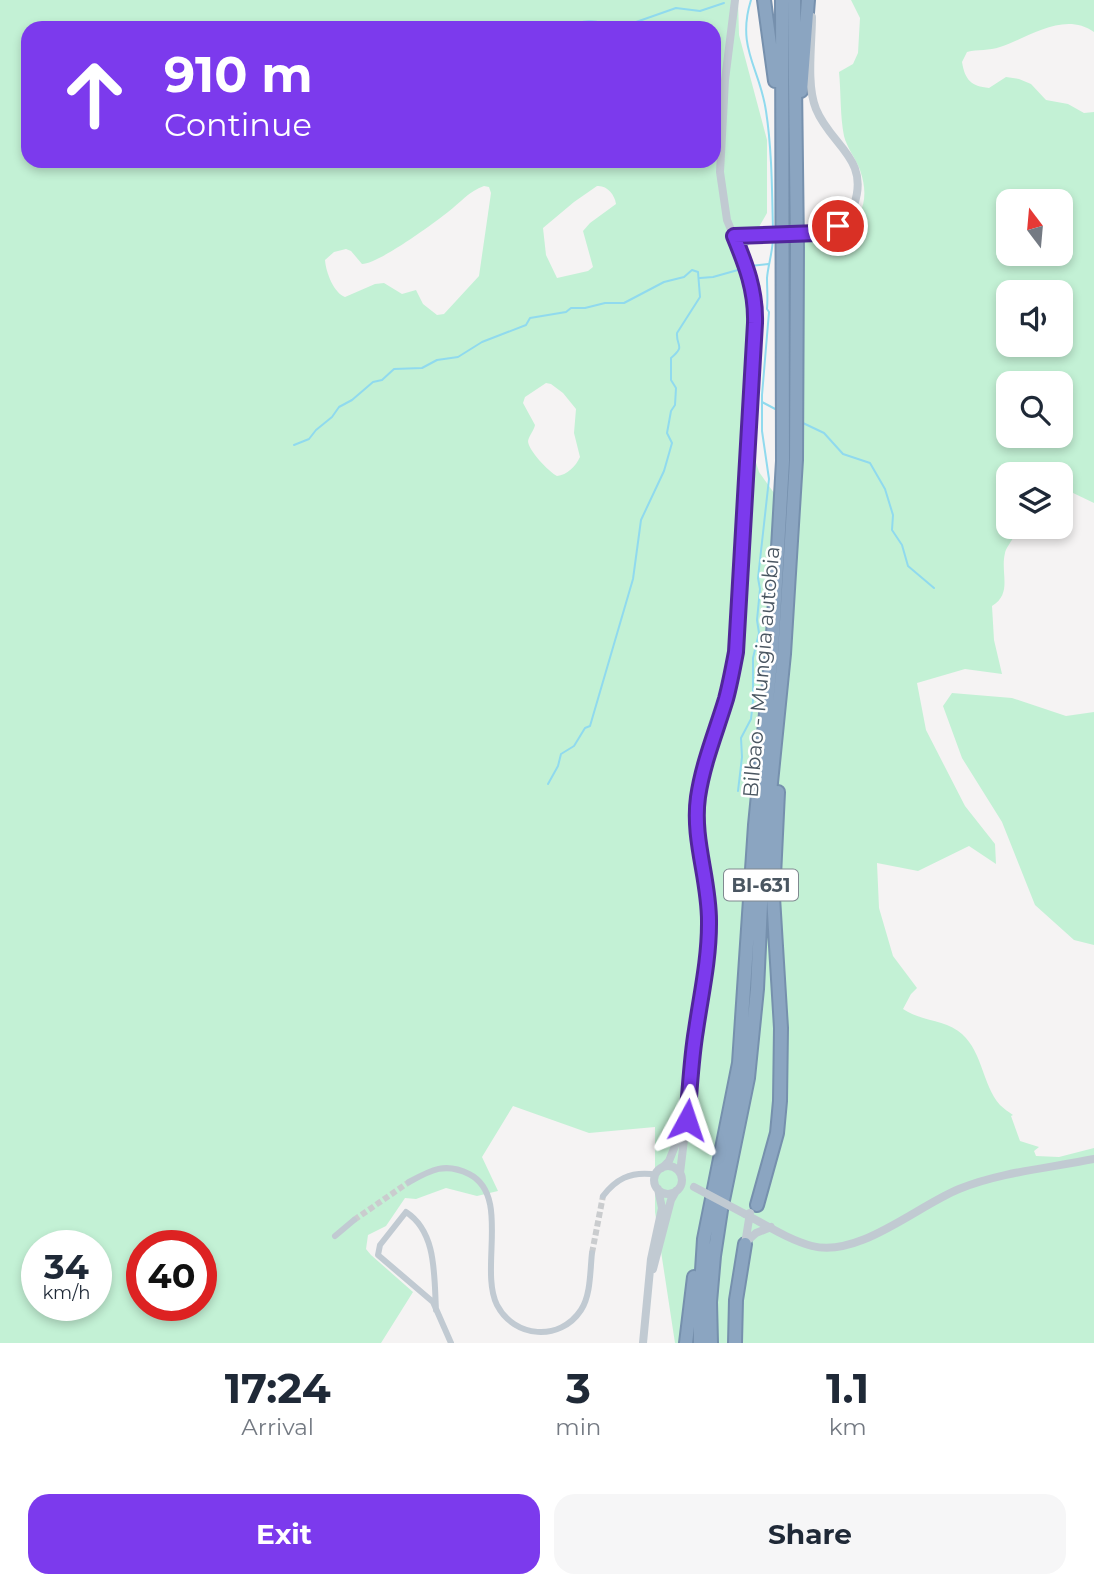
<!DOCTYPE html>
<html lang="en">
<head>
<meta charset="utf-8">
<style>
  :root { --surface:#fff; --page:#f6f6f7; --text:#1f2937; --muted:#747a83; --accent:#7c3aed }
  body { margin:0; font-family:Montserrat,sans-serif; background:var(--page); color:var(--text); height:100vh; display:flex; flex-direction:column; font-size:26px; white-space:nowrap }
  * { box-sizing:border-box; margin:0 }
  p { font-size:23px; color:var(--muted) }
  .icon { flex:none; width:38px; height:38px; fill:none; stroke:currentColor; stroke-width:2; stroke-linecap:round; stroke-linejoin:round }
  .map { position:relative; height:1343px; overflow:hidden }
  .drawer { display:flex; flex-direction:column; background:var(--surface); flex:1 }
  .drawer>* { flex:none }
  .top-card { position:absolute; left:21px; top:21px; width:700px; height:147px; border-radius:21px; box-shadow:0 4px 10px #0003; background:#7c3aed; color:#fff; overflow:hidden }
  .needle { width:46px; rotate:344deg }
  .controls { position:absolute; left:996px; top:189px; display:grid; gap:14px }
  .controls a { display:grid; place-items:center; width:77px; height:77px; border-radius:14px; background:var(--surface); box-shadow:0 4px 10px #0003; font-size:35px }
  .speed { position:absolute; left:21px; top:1230px; display:flex; gap:14px; font-size:35px; font-weight:700; text-align:center }
  .speed>* { display:grid; place-content:center; width:91px; height:91px; border-radius:50%; background:var(--surface); box-shadow:0 4px 10px #0003; line-height:1 }
  .speed small { font-size:18px; font-weight:400 }
  .speed .limit { border:10px solid #d22; background:#fff; color:#111 }
  .pin { position:absolute; display:grid; place-items:center; width:60px; height:60px; color:#fff; margin:-30px; border:4px solid #fff; border-radius:50%; box-shadow:0 2px 7px #0007 }
  .me { position:absolute; width:77px; margin:-38px; rotate:5deg; stroke-linejoin:round; filter:drop-shadow(0 0 5px #0008) }
  .turn { display:flex; align-items:center; gap:24px; height:147px; padding:0 28px; font-size:32px }
  .turn .icon { width:91px; height:91px; stroke-width:2.5 }
  .turn b { display:block; font-size:49px; line-height:60px }
  .eta { display:flex; justify-content:space-evenly; align-items:center; height:119px; text-align:center }
  .eta b { font-size:42px; font-weight:700; line-height:49px }
  .cta { display:flex; gap:14px; margin-top:auto; padding:14px 28px }
  .cta a { flex:1; height:80px; border-radius:21px; background:var(--accent); color:#fff; font-size:28px; font-weight:700; line-height:80px; text-align:center }
  .cta a+a { background:var(--page); color:var(--text) }
  .map>svg:first-child { display:block }
  .green { fill:#c3f1d5; fill-rule:evenodd }
  .lines { fill:none; stroke-linecap:round; stroke-linejoin:round }
  .stream { stroke:#90daee; stroke-width:2 }
  .minor-tunnel { stroke:#caccce; stroke-width:6; stroke-dasharray:6 3; stroke-linecap:butt }
  .motorway-casing { stroke:#7690ad; stroke-width:16 }
  .minor { stroke:#c1cad2; stroke-width:6 }
  .tertiary { stroke:#c1cad2; stroke-width:8 }
  .motorway { stroke:#8ba5c1; stroke-width:12 }
  .tertiary-bridge { stroke:#c1cad2; stroke-width:8 }
  .route-casing { stroke:#51269a; stroke-width:18 }
  .route { stroke:#7c3aed; stroke-width:12 }
  .labels { text-anchor:middle; dominant-baseline:central; stroke-width:5; stroke-linejoin:round; paint-order:stroke }
  .shield { fill:#fff; stroke:#808990; stroke-width:2 }
  .shield-label { font-size:19px; font-weight:bold; fill:#4a5661 }
  .street-label { font-size:21px; fill:#4a5661; stroke:#fff }
</style>
</head>
<body>
<div class="map">
<svg width="1094" height="1343" viewBox="0 0 1094 1343">
  <rect width="100%" height="100%" fill="#f5f3f3"/>
  <path class="green" d="M0 0H738L739 35 767 140V213L741 258 753 275 755 284 758 358 752 420V450L759 472 774 493 800 501 805 241C846 236 876 216 860 170 856 159 847 148 844 136 840 117 841 92 839 72L853 64 858 53 860 18 851 0H1094V32C1064 11 1030 37 1000 47 989 51 978 49 967 52L962 62C965 80 971 86 989 88L1006 77 1019 79 1031 84 1046 100 1068 104 1084 113 1094 112V503L1071 492 1061 498 1060 474H1031L1023 462 1001 473 1008 527H1011L1013 538C1011 542 1006 548 1005 553 1000 573 1013 593 992 606L994 640 1002 674 965 669 917 683 926 730 965 806 995 844 996 864 969 846 918 871 877 863 879 908 893 956 917 988 911 994 903 1009C920 1021 947 1020 962 1034 983 1053 982 1084 1000 1105 1004 1109 1009 1112 1013 1115L1011 1116 1020 1141 1039 1147 1034 1151 1036 1156 1059 1157 1094 1148V1343H675L655 1212V1127L589 1133 513 1106 482 1157 498 1191 477 1196 446 1188 416 1199 405 1198 386 1226 368 1235 366 1249 371 1255 413 1292 381 1343H0ZM28 28H714V161H28ZM484 186 489 187 491 193 479 276 444 314 437 315 423 304 416 290 402 294 384 283 375 284 345 297C334 293 326 273 325 260L334 252 346 249 351 251 362 264C378 264 433 224 448 212 460 203 469 191 484 186ZM597 186C607 185 615 195 616 204L590 223 583 231 593 267 588 271 557 278 546 255 543 228 574 202ZM1008 201H1060V254H1008ZM1008 292H1060V345H1008ZM546 383 551 384 563 393 576 409 574 433 580 457C576 466 567 475 557 476 549 472 528 450 528 441 529 436 534 430 535 425L523 403 525 397ZM1008 383H1060V436H1008ZM37 1246H96V1306H37ZM142 1246H201V1306H142Z
    M952 693 1012 698 1066 716 1094 712V945L1074 940 1035 905 1002 822 962 758 943 706Z"/>
  <g class="lines">
    <path class="stream" d="M751 0C736 48 760 68 766 111 772 150 772 191 773 231
      M570 28C581 18 600 20 612 28
      M619 28 676 8 700 11 724 3
      M750 266 768 264
      M700 278 713 277 745 268
      M762 402 779 411
      M803 423 824 433 843 454 870 463 885 489 893 515 892 530 902 545 908 566 934 588
      M294 445 309 439 316 430 332 417 339 407 352 400 373 382 382 380 394 369 422 368 437 360 458 357 482 342 526 325 530 318 566 312 571 308H585L605 303H624L664 282 684 277 692 270 698 272 700 297 677 333C676 347 686 345 671 358V380L676 388 675 405 671 411 667 433 672 443 664 471 641 520 633 579 590 726 585 728 574 746 561 754 558 766 548 784
      M738 791 742 757 741 738 751 719 753 701V658L759 633 757 620 760 589 758 578 769 479 762 431V395L769 312 767 309C768 298 767 289 767 278 768 265 773 251 773 237"/>
    <path class="minor-tunnel" d="M354 1220 409 1182
      M592 1253 603 1196"/>
    <defs>
      <path id="motorway" d="M764 0 775 81
        M801 91 808 0
        M757 1205 777 1133 780 1101 781 1028 773 897 778 792
        M686 1343 694 1277
        M700 1343V1302L704 1239 739 1063 755 825 772 652 783 461 782 0
        M711 1343 710 1302 714 1256 721 1210 748 1078 757 989 763 862 784 654 796 460 797 247 794 0
        M735 1343 736 1300 745 1244"/>
    </defs>
    <use href="#motorway" class="motorway-casing"/>
    <path class="minor" d="M409 1182C431 1170 445 1162 469 1174 511 1195 479 1269 497 1305 514 1338 560 1342 581 1310 591 1295 590 1270 592 1253
      M603 1196C616 1179 630 1172 651 1174
      M335 1236 354 1220
      M436 1310C434 1276 437 1232 406 1212L380 1245 378 1255 433 1302 451 1343"/>
    <path class="tertiary" d="M812 17C812 43 806 85 816 109 831 146 870 158 854 205 849 221 833 229 818 233
      M654 1180a14 14 0 1 1 28 0a14 14 0 1 1-28 0Z
      M662 1168 669 1161 679 1136 705 975 709 925V898L698 834V796L710 743 729 689 736 652 756 308 749 273 727 220 720 172 725 80 735 0
      M680 1173 690 1090
      M745 1214C766 1225 789 1240 812 1246 859 1258 917 1206 959 1189 1001 1172 1049 1168 1094 1159
      M747 1241 756 1233 771 1227
      M745 1244 750 1213
      M653 1269 671 1200 676 1191
      M643 1343 651 1259 662 1208 658 1189"/>
    <use href="#motorway" class="motorway"/>
    <path class="tertiary-bridge" d="M734 236 818 233
      M694 1187 745 1214"/>
  </g>
  <g class="lines">
    <defs>
      <path id="route" d="M687 1120C690 1090 691 1060 696 1030 701 995 709 960 709 924 710 881 692 840 698 797 703 763 716 732 726 699 730 684 733 668 736 652L755 323C756 291 746 265 734 236L818 233 838 226"/>
    </defs>
    <use href="#route" class="route-casing"/>
    <use href="#route" class="route"/>
  </g>
  <g class="labels">
    <rect class="shield" x="724" y="869.5" width="74" height="31" rx="5"/>
    <g class="shield-label">
      <text x="761" y="885">BI-631</text>
    </g>
    <g class="street-label">
      <text transform="translate(761 672) rotate(-85)">Bilbao - Mungia autobia</text>
    </g>
  </g>
</svg>
<div class="controls">
<a><svg class="needle" viewBox="-14 -14 28 28"><path d="M0-13l5 13h-10z" fill="#e53935"/><path d="M0 13l5-13h-10z" fill="#747a83"/></svg></a>
<a><svg class="icon" aria-label="sound" viewBox="0 0 24 24"><path d="M4 9h4l5-4v14l-5-4H4zM17 9q2 3 0 6"/></svg></a>
<a><svg class="icon" aria-label="search" viewBox="0 0 24 24"><circle cx="10" cy="10" r="6"/><path d="M15 15l6 6"/></svg></a>
<a><svg class="icon" aria-label="layers" viewBox="0 0 24 24"><path d="M12 4l9 5-9 5-9-5zM3 14l9 5 9-5"/></svg></a>
</div>
<div class="speed"><div>34<small>km/h</small></div><div class="limit">40</div></div>
<div class="pin" style="left:838px;top:226px;background:#d93025"><svg class="icon" aria-label="arrive" viewBox="0 0 24 24"><path d="M6 21V4h12l-3 4 3 4H6"/></svg></div>
<svg class="me" style="left:687px;top:1120px" viewBox="-20 -20 40 40"><path d="M0-17L14 15 0 8-14 15z" fill="#7c3aed" stroke="#fff" stroke-width="4"/></svg>
<div class="top-card">
<div class="turn"><svg class="icon" aria-label="ahead" viewBox="0 0 24 24"><path d="M12 20V5M6 11l6-6 6 6"/></svg><div><b>910 m</b>Continue</div></div>
</div>
</div>
<section class="drawer">
<div class="eta">
<div><b>17:24</b><p>Arrival</p></div>
<div><b>3</b><p>min</p></div>
<div><b>1.1</b><p>km</p></div>
</div>
<div class="cta"><a>Exit</a><a>Share</a></div>
</section>
</body>
</html>
